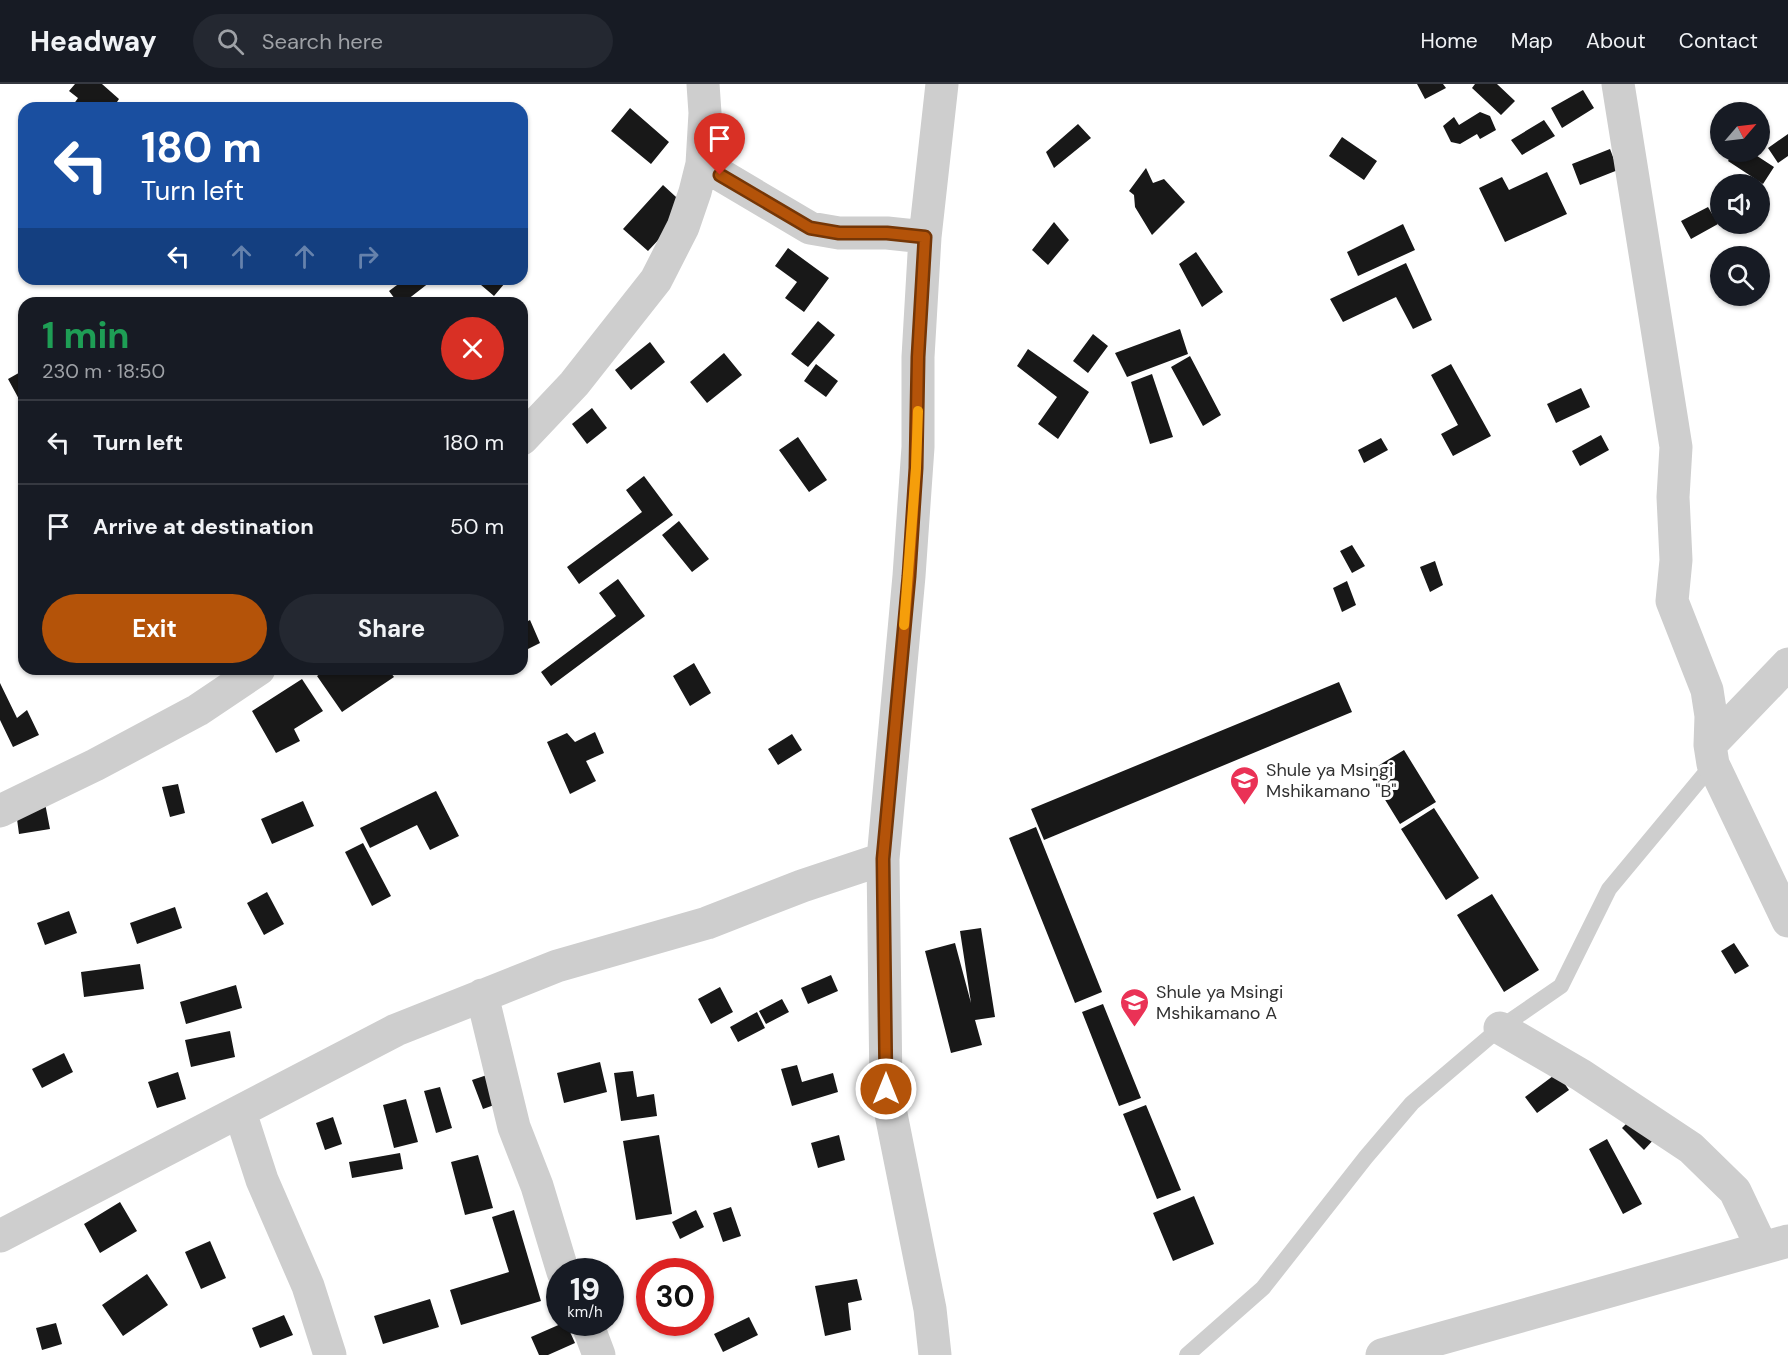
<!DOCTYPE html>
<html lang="en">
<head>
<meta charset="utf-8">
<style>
  :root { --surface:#171b24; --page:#242831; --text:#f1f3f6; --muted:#9ea1a6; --line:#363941; --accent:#b45309 }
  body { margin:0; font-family:"DM Sans",sans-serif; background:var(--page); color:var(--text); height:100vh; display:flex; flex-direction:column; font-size:22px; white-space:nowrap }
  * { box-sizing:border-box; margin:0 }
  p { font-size:20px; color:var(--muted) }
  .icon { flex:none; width:33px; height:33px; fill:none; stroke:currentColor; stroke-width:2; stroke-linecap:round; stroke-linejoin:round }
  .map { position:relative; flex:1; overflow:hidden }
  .panel { position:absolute; left:18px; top:213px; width:510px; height:378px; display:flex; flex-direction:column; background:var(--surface); border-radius:18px; box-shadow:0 2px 4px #0004 }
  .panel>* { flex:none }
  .banner { position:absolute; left:18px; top:18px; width:510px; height:183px; border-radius:18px; box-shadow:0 2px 4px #0004; background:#1a4fa0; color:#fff; overflow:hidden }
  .needle { width:39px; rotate:62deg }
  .tools { position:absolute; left:1710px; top:18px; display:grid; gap:12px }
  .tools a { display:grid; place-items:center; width:60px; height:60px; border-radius:50%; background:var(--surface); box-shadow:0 2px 4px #0004; font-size:30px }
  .speed { position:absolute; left:546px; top:1174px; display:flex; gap:12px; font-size:30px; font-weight:700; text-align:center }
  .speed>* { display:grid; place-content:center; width:78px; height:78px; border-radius:50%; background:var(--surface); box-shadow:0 2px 4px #0004; line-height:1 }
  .speed small { font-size:15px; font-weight:400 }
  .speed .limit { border:9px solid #d22; background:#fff; color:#111 }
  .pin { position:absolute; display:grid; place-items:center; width:51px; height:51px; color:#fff; margin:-62px -26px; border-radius:50% 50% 50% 0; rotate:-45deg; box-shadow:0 0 6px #0007 }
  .pin .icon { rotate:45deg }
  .me { position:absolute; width:66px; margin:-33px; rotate:0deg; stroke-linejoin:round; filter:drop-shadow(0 0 4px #0008) }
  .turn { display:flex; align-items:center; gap:21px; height:126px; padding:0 24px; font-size:27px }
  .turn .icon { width:78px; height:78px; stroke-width:2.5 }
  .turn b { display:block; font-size:42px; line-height:51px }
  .lanes { display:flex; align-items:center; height:57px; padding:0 24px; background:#0003; justify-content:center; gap:30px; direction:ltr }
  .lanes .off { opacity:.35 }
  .round { display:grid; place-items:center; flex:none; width:63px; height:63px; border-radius:32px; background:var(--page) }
  .headline { display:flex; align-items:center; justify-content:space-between; height:102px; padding:0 24px }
  h1 { font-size:36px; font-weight:700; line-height:45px; color:#1e9e55 }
  .primary-button { display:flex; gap:12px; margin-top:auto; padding:12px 24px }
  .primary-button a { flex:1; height:69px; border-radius:36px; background:var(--accent); color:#fff; font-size:24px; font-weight:700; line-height:69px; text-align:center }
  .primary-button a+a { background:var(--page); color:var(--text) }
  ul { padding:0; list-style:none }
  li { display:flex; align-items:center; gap:18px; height:84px; padding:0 24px; border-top:2px solid var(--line) }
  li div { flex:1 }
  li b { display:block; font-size:22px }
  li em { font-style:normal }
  header { display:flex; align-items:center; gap:36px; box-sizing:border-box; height:84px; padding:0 30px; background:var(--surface); border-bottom:2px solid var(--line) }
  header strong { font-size:28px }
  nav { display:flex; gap:33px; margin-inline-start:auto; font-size:21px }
  .search { width:420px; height:54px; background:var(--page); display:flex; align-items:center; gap:15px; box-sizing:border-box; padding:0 21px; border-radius:33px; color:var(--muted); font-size:22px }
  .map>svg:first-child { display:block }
  .building { fill:#181818 }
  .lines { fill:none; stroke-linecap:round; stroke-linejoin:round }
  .lane { stroke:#cecece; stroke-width:16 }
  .street { stroke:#cecece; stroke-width:33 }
  .route-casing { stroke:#753606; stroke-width:15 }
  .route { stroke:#b45309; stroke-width:10 }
  .slow { stroke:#f59e0b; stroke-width:10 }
  .labels { text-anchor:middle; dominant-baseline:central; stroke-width:6; stroke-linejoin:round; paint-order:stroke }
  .poi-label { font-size:18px; fill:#313131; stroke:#fff; text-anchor:start }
</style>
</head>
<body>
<header>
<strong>Headway</strong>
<div class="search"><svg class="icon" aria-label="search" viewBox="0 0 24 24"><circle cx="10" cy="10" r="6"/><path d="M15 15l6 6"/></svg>Search here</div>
<nav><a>Home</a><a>Map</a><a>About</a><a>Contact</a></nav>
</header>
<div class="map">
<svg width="1788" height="1271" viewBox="0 0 1788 1271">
  <rect width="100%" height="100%" fill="#fff"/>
  <path class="building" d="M75 0H102L119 15 113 24H71L78 14 69 7Z
    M1417 0H1443L1446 4 1425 15Z
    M1475 0H1497L1515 17 1501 31 1472 4Z
    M1583 6 1594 24 1562 44 1551 24Z
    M630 24 669 58 651 80 611 47Z
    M1480 28 1490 32 1496 46 1480 55 1477 50 1460 60 1451 58 1443 42 1454 33 1459 41Z
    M1544 36 1555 52 1522 71 1511 56Z
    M1078 40 1091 54 1054 84 1046 68Z
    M1788 50V72L1778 79 1768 64Z
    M1342 53 1377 77 1364 96 1329 72Z
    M1610 65 1618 86 1580 101 1572 80Z
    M1734 68H1751L1774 83 1763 100 1728 77Z
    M1146 84 1153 99 1164 95 1185 118 1152 151 1135 123 1134 111 1129 107Z
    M1547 88 1567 130 1505 158 1479 104 1502 93 1509 106Z
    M663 101 688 124 648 167 623 145Z
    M1708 123 1718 140 1691 155 1681 137Z
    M1054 138 1069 156 1048 181 1032 166Z
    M1403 140 1415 166 1358 192 1347 168Z
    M788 164 829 194 804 228 785 214 797 198 775 182Z
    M1196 168 1223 208 1202 223 1179 180Z
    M1406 179 1432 236 1413 245 1396 213 1343 238 1330 215Z
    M405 195H434L403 219H398L389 207Z
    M474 195H500L505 199 494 212Z
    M818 237 835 251 808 283 791 270Z
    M1180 245 1188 270 1127 293 1115 269Z
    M1093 250 1108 262 1088 289 1073 277Z
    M650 258 665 278 631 306 615 286Z
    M1028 265 1089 308 1058 355 1038 340 1057 313 1017 282Z
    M724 269 742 291 707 319 690 298Z
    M1190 272 1221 331 1203 342 1171 283Z
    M816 280 838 297 826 313 804 297Z
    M1451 280 1491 352 1453 372 1441 350 1458 341 1431 291Z
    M24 286V315L20 317 8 295Z
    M1152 290 1173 353 1150 360 1131 298Z
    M1581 304 1590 323 1556 339 1547 320Z
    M592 324 607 344 587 360 572 340Z
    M1601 351 1609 366 1580 382 1572 367Z
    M798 353 827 396 809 408 779 366Z
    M1381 354 1388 366 1364 379 1358 366Z
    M644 392 673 431 579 500 567 483 642 428 626 406Z
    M679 437 709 475 692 488 662 451Z
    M1352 461 1365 482 1352 489 1340 467Z
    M1435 477 1443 501 1430 508 1420 483Z
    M618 495 645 532 551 602 541 588 616 532 599 509Z
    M1347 497 1356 521 1342 528 1333 504Z
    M530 536 540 559 522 568V540Z
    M694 579 711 609 690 622 673 592Z
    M327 585H388L394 593 342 628 317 592Z
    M302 595 323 627 294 645 300 657 276 669 252 627Z
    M1339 598 1352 628 1044 756 1031 725Z
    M0 599 17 634 27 626 39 651 13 663 0 636Z
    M595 648 604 669 586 677 596 697 570 710 547 658 567 649 575 658Z
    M792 650 802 666 778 681 768 665Z
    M1404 666 1436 718 1400 740 1368 688Z
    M178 700 185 729 170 733 162 703Z
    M436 707 459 752 430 766 417 741 370 764 360 744Z
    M44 714 50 745 19 750 15 720Z
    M303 717 314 742 272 760 261 735Z
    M1434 724 1479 794 1446 816 1401 745Z
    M1036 743 1102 908 1075 919 1009 754Z
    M363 759 391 812 372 822 345 768Z
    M267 808 284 840 264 851 247 819Z
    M1492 810 1539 886 1504 908 1457 831Z
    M175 823 182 844 137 860 130 839Z
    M69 827 77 849 45 861 37 839Z
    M981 844 995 933 975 936 982 961 951 969 925 867 955 859 971 919 960 847Z
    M1734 859 1749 882 1735 890 1721 867Z
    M140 880 144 905 84 913 81 888Z
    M831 891 838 907 808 920 801 904Z
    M236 901 242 924 186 940 180 918Z
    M720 903 733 928 711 940 698 915Z
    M782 915 789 928 766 940 759 927Z
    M1103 920 1141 1014 1119 1022 1082 928Z
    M757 928 765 944 738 958 730 943Z
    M230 947 235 973 191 983 185 956Z
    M64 969 73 988 42 1004 32 985Z
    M600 978 607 1008 564 1019 557 989Z
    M797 981 802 998 833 989 838 1008 792 1022 781 985Z
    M633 987 637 1013 654 1010 657 1032 621 1037 614 989Z
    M178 988 186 1015 157 1024 148 998Z
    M1557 989 1569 1006 1537 1029 1525 1013Z
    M487 991 497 1020 483 1025 472 996Z
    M440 1003 452 1044 436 1049 424 1007Z
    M406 1015 418 1058 394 1064 383 1021Z
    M1146 1021 1181 1106 1157 1115 1123 1030Z
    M1634 1032 1656 1053 1644 1066 1622 1044Z
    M333 1033 342 1060 325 1066 316 1039Z
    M659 1051 672 1130 636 1136 623 1057Z
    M839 1051 845 1076 818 1084 811 1059Z
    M1607 1055 1642 1120 1623 1130 1589 1065Z
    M400 1069 403 1085 352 1094 349 1078Z
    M478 1071 493 1124 465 1131 451 1078Z
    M1194 1112 1214 1160 1173 1177 1153 1129Z
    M120 1118 137 1147 100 1169 84 1140Z
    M731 1123 741 1152 723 1158 713 1129Z
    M514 1126 541 1217 461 1241 450 1206 509 1188 492 1133Z
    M696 1126 704 1143 680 1155 672 1138Z
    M210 1157 226 1194 201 1205 185 1168Z
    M147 1190 168 1221 123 1252 102 1221Z
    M857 1195 862 1216 848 1219 851 1246 825 1252 815 1202Z
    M430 1215 439 1243 383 1260 374 1232Z
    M284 1231 293 1251 260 1264 252 1244Z
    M749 1233 758 1251 723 1268 714 1250Z
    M56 1239 62 1260 42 1266 36 1244Z
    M563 1239H566L575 1259 548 1271H539L531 1253Z"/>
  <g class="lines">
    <path class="lane" d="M1187 1271 1263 1204 1366 1073 1412 1019 1500 944 1561 902 1609 805 1713 680"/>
    <path class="street" d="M1618 0 1676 363 1673 413 1676 476 1672 517 1707 606 1711 632 1710 661 1713 680 1788 837
      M702 80 810 144 839 149H887L925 153
      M522 355 574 300 656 196 683 143 695 108 702 80 705 29 703 0
      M1710 661 1788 580
      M0 727 95 681 198 626 259 585
      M482 911 514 1043 537 1102 563 1188
      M1500 944 1581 991 1691 1064 1735 1107 1762 1164
      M240 1028 262 1096 308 1202 330 1271
      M0 1152 396 946 557 882 707 839 802 802 883 775
      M587 1239 599 1271
      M935 1271 930 1225 886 1005 883 775 909 492 918 363V273L925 153 942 0
      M1382 1271 1788 1157"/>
  </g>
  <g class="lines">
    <defs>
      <path id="route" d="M720 91 810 144 839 149H887L925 153 918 273 916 384 909 492 883 775 886 1005"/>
    </defs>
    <use href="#route" class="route-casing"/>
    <use href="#route" class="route"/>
    <path class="slow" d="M904 541 916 384 918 327"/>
  </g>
  <defs>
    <symbol id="school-pin" viewBox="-11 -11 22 30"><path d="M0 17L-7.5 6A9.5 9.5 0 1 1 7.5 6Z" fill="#ea3256" stroke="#fff"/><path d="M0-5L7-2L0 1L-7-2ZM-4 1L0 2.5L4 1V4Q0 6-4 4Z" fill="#fff"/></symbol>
  </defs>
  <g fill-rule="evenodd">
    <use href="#school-pin" x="1228" y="680" width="33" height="45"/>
    <use href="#school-pin" x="1118" y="902" width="33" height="45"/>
  </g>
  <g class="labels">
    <g class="poi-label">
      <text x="1266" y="686">Shule ya Msingi<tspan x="1266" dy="21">Mshikamano "B"</tspan></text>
      <text x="1156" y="908">Shule ya Msingi<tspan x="1156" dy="21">Mshikamano A</tspan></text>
    </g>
  </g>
</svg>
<div class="tools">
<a><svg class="needle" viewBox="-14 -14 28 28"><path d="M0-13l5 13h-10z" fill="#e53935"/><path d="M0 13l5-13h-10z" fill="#9ea1a6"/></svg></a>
<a><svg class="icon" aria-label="sound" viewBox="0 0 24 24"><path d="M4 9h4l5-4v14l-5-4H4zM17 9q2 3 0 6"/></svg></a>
<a><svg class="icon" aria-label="search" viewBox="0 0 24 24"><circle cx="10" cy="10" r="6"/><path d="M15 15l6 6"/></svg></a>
</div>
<div class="speed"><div>19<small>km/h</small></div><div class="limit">30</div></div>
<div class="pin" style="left:720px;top:91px;background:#d93025"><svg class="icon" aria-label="arrive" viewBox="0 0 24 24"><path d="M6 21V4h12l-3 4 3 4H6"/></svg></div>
<svg class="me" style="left:886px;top:1005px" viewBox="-20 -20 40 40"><circle r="17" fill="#b45309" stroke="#fff" stroke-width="3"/><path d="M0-11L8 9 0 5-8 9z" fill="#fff"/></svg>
<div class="banner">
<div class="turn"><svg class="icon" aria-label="left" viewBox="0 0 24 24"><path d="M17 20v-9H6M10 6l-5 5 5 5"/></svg><div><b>180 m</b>Turn left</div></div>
<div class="lanes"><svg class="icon" aria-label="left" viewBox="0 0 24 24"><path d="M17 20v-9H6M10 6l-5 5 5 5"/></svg><svg class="icon off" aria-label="ahead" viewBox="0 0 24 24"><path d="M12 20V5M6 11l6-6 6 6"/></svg><svg class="icon off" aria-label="ahead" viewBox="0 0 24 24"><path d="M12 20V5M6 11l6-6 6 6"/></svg><svg class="icon off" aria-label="right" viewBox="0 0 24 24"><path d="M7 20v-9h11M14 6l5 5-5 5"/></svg></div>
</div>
<section class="panel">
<div class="headline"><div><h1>1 min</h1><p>230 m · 18:50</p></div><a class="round" style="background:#d93025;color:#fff"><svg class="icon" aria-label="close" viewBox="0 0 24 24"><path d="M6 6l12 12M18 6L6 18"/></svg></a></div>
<ul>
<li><svg class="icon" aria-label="left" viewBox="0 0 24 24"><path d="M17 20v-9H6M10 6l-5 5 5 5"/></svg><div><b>Turn left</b></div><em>180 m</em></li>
<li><svg class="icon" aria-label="arrive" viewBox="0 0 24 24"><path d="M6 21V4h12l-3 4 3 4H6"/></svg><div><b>Arrive at destination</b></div><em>50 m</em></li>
</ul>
<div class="primary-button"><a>Exit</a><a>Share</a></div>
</section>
</div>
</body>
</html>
